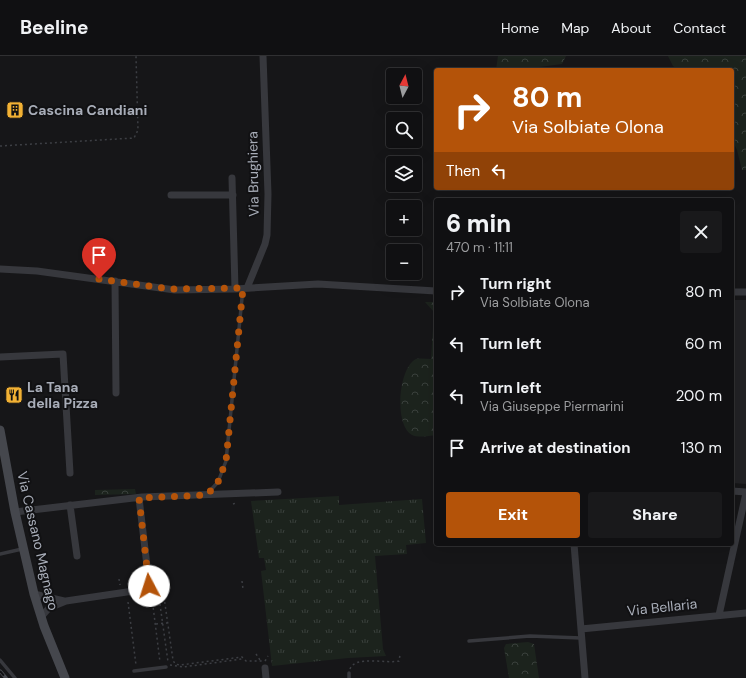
<!DOCTYPE html>
<html lang="en">
<head>
<meta charset="utf-8">
<style>
  :root { --surface:#101012; --page:#19191b; --text:#f1f3f6; --muted:#9c9d9f; --line:#303032; --accent:#b45309 }
  body { margin:0; font-family:"DM Sans",sans-serif; background:var(--page); color:var(--text); height:100vh; display:flex; flex-direction:column; font-size:15px; white-space:nowrap }
  * { box-sizing:border-box; margin:0 }
  p { font-size:13px; color:var(--muted) }
  .icon { flex:none; width:22px; height:22px; fill:none; stroke:currentColor; stroke-width:2; stroke-linecap:round; stroke-linejoin:round }
  .map { position:relative; flex:1; overflow:hidden }
  .sheet { position:absolute; left:434px; top:142px; width:300px; height:348px; display:flex; flex-direction:column; background:var(--surface); border-radius:4px; box-shadow:0 4px 16px #0002,0 0 0 1px var(--line) }
  .sheet>* { flex:none }
  .banner { position:absolute; left:434px; top:12px; width:300px; height:122px; border-radius:4px; box-shadow:0 4px 16px #0002,0 0 0 1px var(--line); background:#b45309; color:#fff; overflow:hidden }
  .needle { width:26px; rotate:7deg }
  .controls { position:absolute; left:386px; top:12px; display:grid; gap:8px }
  .controls a { display:grid; place-items:center; width:36px; height:36px; border-radius:4px; background:var(--surface); box-shadow:0 4px 16px #0002,0 0 0 1px var(--line); font-size:20px }
  .pin { position:absolute; display:grid; place-items:center; width:34px; height:34px; color:#fff; margin:-41px -17px; border-radius:50% 50% 50% 0; rotate:-45deg; box-shadow:0 0 4px #0007 }
  .pin .icon { rotate:45deg }
  .me { position:absolute; width:44px; margin:-22px; rotate:355deg; stroke-linejoin:round; filter:drop-shadow(0 0 3px #0008) }
  .turn { display:flex; align-items:center; gap:14px; height:84px; padding:0 12px; font-size:18px }
  .turn .icon { width:52px; height:52px; stroke-width:2.5 }
  .turn b { display:block; font-size:28px; line-height:34px }
  .then { display:flex; align-items:center; height:38px; padding:0 12px; background:#0003; gap:8px; font-size:15px }
  .round { display:grid; place-items:center; flex:none; width:42px; height:42px; border-radius:4px; background:var(--page) }
  .summary { display:flex; align-items:center; justify-content:space-between; height:68px; padding:0 12px }
  h1 { font-size:24px; font-weight:800; line-height:30px }
  .action { display:flex; gap:8px; margin-top:auto; padding:8px 12px }
  .action a { flex:1; height:46px; border-radius:4px; background:var(--accent); color:#fff; font-size:16px; font-weight:800; line-height:46px; text-align:center }
  .action a+a { background:var(--page); color:var(--text) }
  ul { padding:0; list-style:none }
  li { display:flex; align-items:center; gap:12px; height:52px; padding:0 12px }
  li div { flex:1 }
  li b { display:block; font-size:15px }
  li em { font-style:normal }
  header { display:flex; align-items:center; gap:24px; box-sizing:border-box; height:56px; padding:0 20px; background:var(--surface); border-bottom:1px solid var(--line) }
  header strong { font-size:19px }
  nav { display:flex; gap:22px; margin-inline-start:auto; font-size:14px }
  .map>svg:first-child { display:block }
  .built { fill:#222225 }
  .grass { fill:url(#grass-tufts) }
  .forest { fill:url(#forest-crowns) }
  .lines { fill:none; stroke-linecap:round; stroke-linejoin:round }
  .path { stroke:#3d3f44; stroke-width:1.5; stroke-dasharray:2 3; stroke-linecap:butt }
  .lane { stroke:#37383d; stroke-width:3.5 }
  .street { stroke:#37383d; stroke-width:7 }
  .secondary { stroke:#45474d; stroke-width:9 }
  .rail-casing { stroke:#4a4c52; stroke-width:3.5 }
  .rail { stroke:#111113; stroke-width:2; stroke-dasharray:6; stroke-linecap:butt }
  .route { stroke:#b45309; stroke-width:7; stroke-dasharray:0 12.6 }
  .labels { text-anchor:middle; dominant-baseline:central; stroke-width:4; stroke-linejoin:round; paint-order:stroke }
  .poi-label { font-size:14px; font-weight:bold; fill:#a8adb8; stroke:#111113; text-anchor:start }
  .street-label { font-size:14px; fill:#a8adb8; stroke:#111113 }
</style>
</head>
<body>
<header>
<strong>Beeline</strong>
<nav><a>Home</a><a>Map</a><a>About</a><a>Contact</a></nav>
</header>
<div class="map">
<svg width="746" height="622" viewBox="0 0 746 622">
  <defs>
    <pattern id="grass-tufts" width="24" height="20" patternUnits="userSpaceOnUse"><rect width="24" height="20" fill="#1c231d"/><path d="M3 7l-1-3M5 7V3M7 7l1-3M15 17l-1-3M17 17v-4M19 17l1-3" fill="none" stroke="#3a403c"/></pattern>
    <pattern id="forest-crowns" width="20" height="18" patternUnits="userSpaceOnUse"><rect width="20" height="18" fill="#1c231d"/><path d="M2 6a3 3 0 1 1 6 0M12 15a3 3 0 1 1 6 0" fill="none" stroke="#3a403c"/></pattern>
  </defs>
  <rect width="100%" height="100%" fill="#161618"/>
  <path class="built" d="M732 244H746V428L732 427Z"/>
  <path class="grass" d="M339 440V449L422 443 426 487 406 489 407 498 375 500 383 593 386 600 348 602 272 610 261 515 266 514 264 502H259L251 445Z"/>
  <path class="forest" d="M498 0H566L562 8C540 11 518 14 496 14Z
    M668 0H746V114H742L737 94 732 83V14H679L673 10Z
    M425 246H436V379C429 380 418 382 412 379 394 370 398 312 416 303 420 302 426 303 431 303L434 256Z
    M135 433 136 438 95 439V434Z
    M528 586 534 588 539 622H509L504 592 506 588Z"/>
  <g class="lines">
    <path class="path" d="M0 90 134 82 138 74 136 0
      M233 448 236 447
      M119 523 120 529
      M242 525 243 533
      M159 533V541L168 606
      M164 541 173 604 175 608 180 609 242 601 246 605H262
      M152 542 160 606
      M128 546 136 609
      M156 568 167 567
      M256 598 260 604
      M265 605 268 600
      M170 609 183 611 242 603
      M350 613C355 599 387 608 399 605L400 599"/>
    <path class="lane" d="M208 437 218 426 226 405 243 232
      M0 498 22 493
      M469 585 530 580 581 582
      M0 604 15 622
      M134 615 166 611
      M349 617V622"/>
    <path class="street" d="M232 122 235 233
      M171 139H233
      M0 213 37 215 175 234 235 233 318 228 436 235
      M115 225 116 337
      M247 232 265 188 267 179 268 138 263 0
      M732 236H746
      M0 301 63 298 70 417
      M732 435 746 436
      M70 449 77 500
      M15 456 142 441 278 436
      M574 488 585 622
      M34 538 64 545
      M719 559 746 437
      M41 561 49 552 66 545 147 533 149 527 139 442
      M581 573 746 557
      M265 612 266 622"/>
    <path class="secondary" d="M0 374 15 456 34 538 44 570 65 622"/>
    <defs>
      <path id="rail" d="M0 615 6 622"/>
    </defs>
    <use href="#rail" class="rail-casing"/>
    <use href="#rail" class="rail"/>
  </g>
  <g class="lines">
    <path class="route" d="M99 223 171 233 243 232 226 405 218 426 207 439 139 442 149 530"/>
  </g>
  <defs>
    <symbol id="building-square" viewBox="-11 -11 22 22"><rect x="-9" y="-9" width="18" height="18" rx="4" fill="#f2b134" stroke="#111113"/><path d="M-4-6H4V6H1V3H-1V6H-4ZM-2.5-4.3h1.7v1.8h-1.7ZM.8-4.3h1.7v1.8H.8ZM-2.5-1h1.7V.8h-1.7ZM.8-1h1.7V.8H.8Z" fill="#111"/></symbol>
    <symbol id="restaurant-square" viewBox="-11 -11 22 22"><rect x="-9" y="-9" width="18" height="18" rx="4" fill="#f2b134" stroke="#111113"/><path d="M-5-6h1v4h1v-4h1v4h1v-4h1v5L-1.5 .5V6h-2V.5L-5-1ZM5-6V6H3V1.5H1.5Q1.5-4 5-6Z" fill="#111"/></symbol>
  </defs>
  <g fill-rule="evenodd">
    <use href="#building-square" x="5" y="44" width="20" height="20"/>
    <use href="#restaurant-square" x="4" y="329" width="20" height="20"/>
  </g>
  <g class="labels">
    <g class="poi-label">
      <text x="28" y="54">Cascina Candiani</text>
      <text x="27" y="331">La Tana<tspan x="27" dy="16">della Pizza</tspan></text>
    </g>
    <g class="street-label">
      <text transform="translate(253 118) rotate(-91)">Via Brughiera</text>
      <text transform="translate(38 485) rotate(77)">Via Cassano Magnago</text>
      <text transform="translate(662 551) rotate(-6)">Via Bellaria</text>
    </g>
  </g>
</svg>
<div class="controls">
<a><svg class="needle" viewBox="-14 -14 28 28"><path d="M0-13l5 13h-10z" fill="#e53935"/><path d="M0 13l5-13h-10z" fill="#9c9d9f"/></svg></a>
<a><svg class="icon" aria-label="search" viewBox="0 0 24 24"><circle cx="10" cy="10" r="6"/><path d="M15 15l6 6"/></svg></a>
<a><svg class="icon" aria-label="layers" viewBox="0 0 24 24"><path d="M12 4l9 5-9 5-9-5zM3 14l9 5 9-5"/></svg></a>
<a>+</a>
<a>−</a>
</div>
<div class="pin" style="left:99px;top:223px;background:#d93025"><svg class="icon" aria-label="arrive" viewBox="0 0 24 24"><path d="M6 21V4h12l-3 4 3 4H6"/></svg></div>
<svg class="me" style="left:149px;top:530px" viewBox="-20 -20 40 40"><circle r="19" fill="#fff"/><path d="M0-13L10 11 0 6-10 11z" fill="#b45309"/></svg>
<div class="banner">
<div class="turn"><svg class="icon" aria-label="right" viewBox="0 0 24 24"><path d="M7 20v-9h11M14 6l5 5-5 5"/></svg><div><b>80 m</b>Via Solbiate Olona</div></div>
<div class="then">Then<svg class="icon" aria-label="left" viewBox="0 0 24 24"><path d="M17 20v-9H6M10 6l-5 5 5 5"/></svg></div>
</div>
<section class="sheet">
<div class="summary"><div><h1>6 min</h1><p>470 m · 11:11</p></div><a class="round"><svg class="icon" aria-label="close" viewBox="0 0 24 24"><path d="M6 6l12 12M18 6L6 18"/></svg></a></div>
<ul>
<li><svg class="icon" aria-label="right" viewBox="0 0 24 24"><path d="M7 20v-9h11M14 6l5 5-5 5"/></svg><div><b>Turn right</b><p>Via Solbiate Olona</p></div><em>80 m</em></li>
<li><svg class="icon" aria-label="left" viewBox="0 0 24 24"><path d="M17 20v-9H6M10 6l-5 5 5 5"/></svg><div><b>Turn left</b></div><em>60 m</em></li>
<li><svg class="icon" aria-label="left" viewBox="0 0 24 24"><path d="M17 20v-9H6M10 6l-5 5 5 5"/></svg><div><b>Turn left</b><p>Via Giuseppe Piermarini</p></div><em>200 m</em></li>
<li><svg class="icon" aria-label="arrive" viewBox="0 0 24 24"><path d="M6 21V4h12l-3 4 3 4H6"/></svg><div><b>Arrive at destination</b></div><em>130 m</em></li>
</ul>
<div class="action"><a>Exit</a><a>Share</a></div>
</section>
</div>
</body>
</html>
